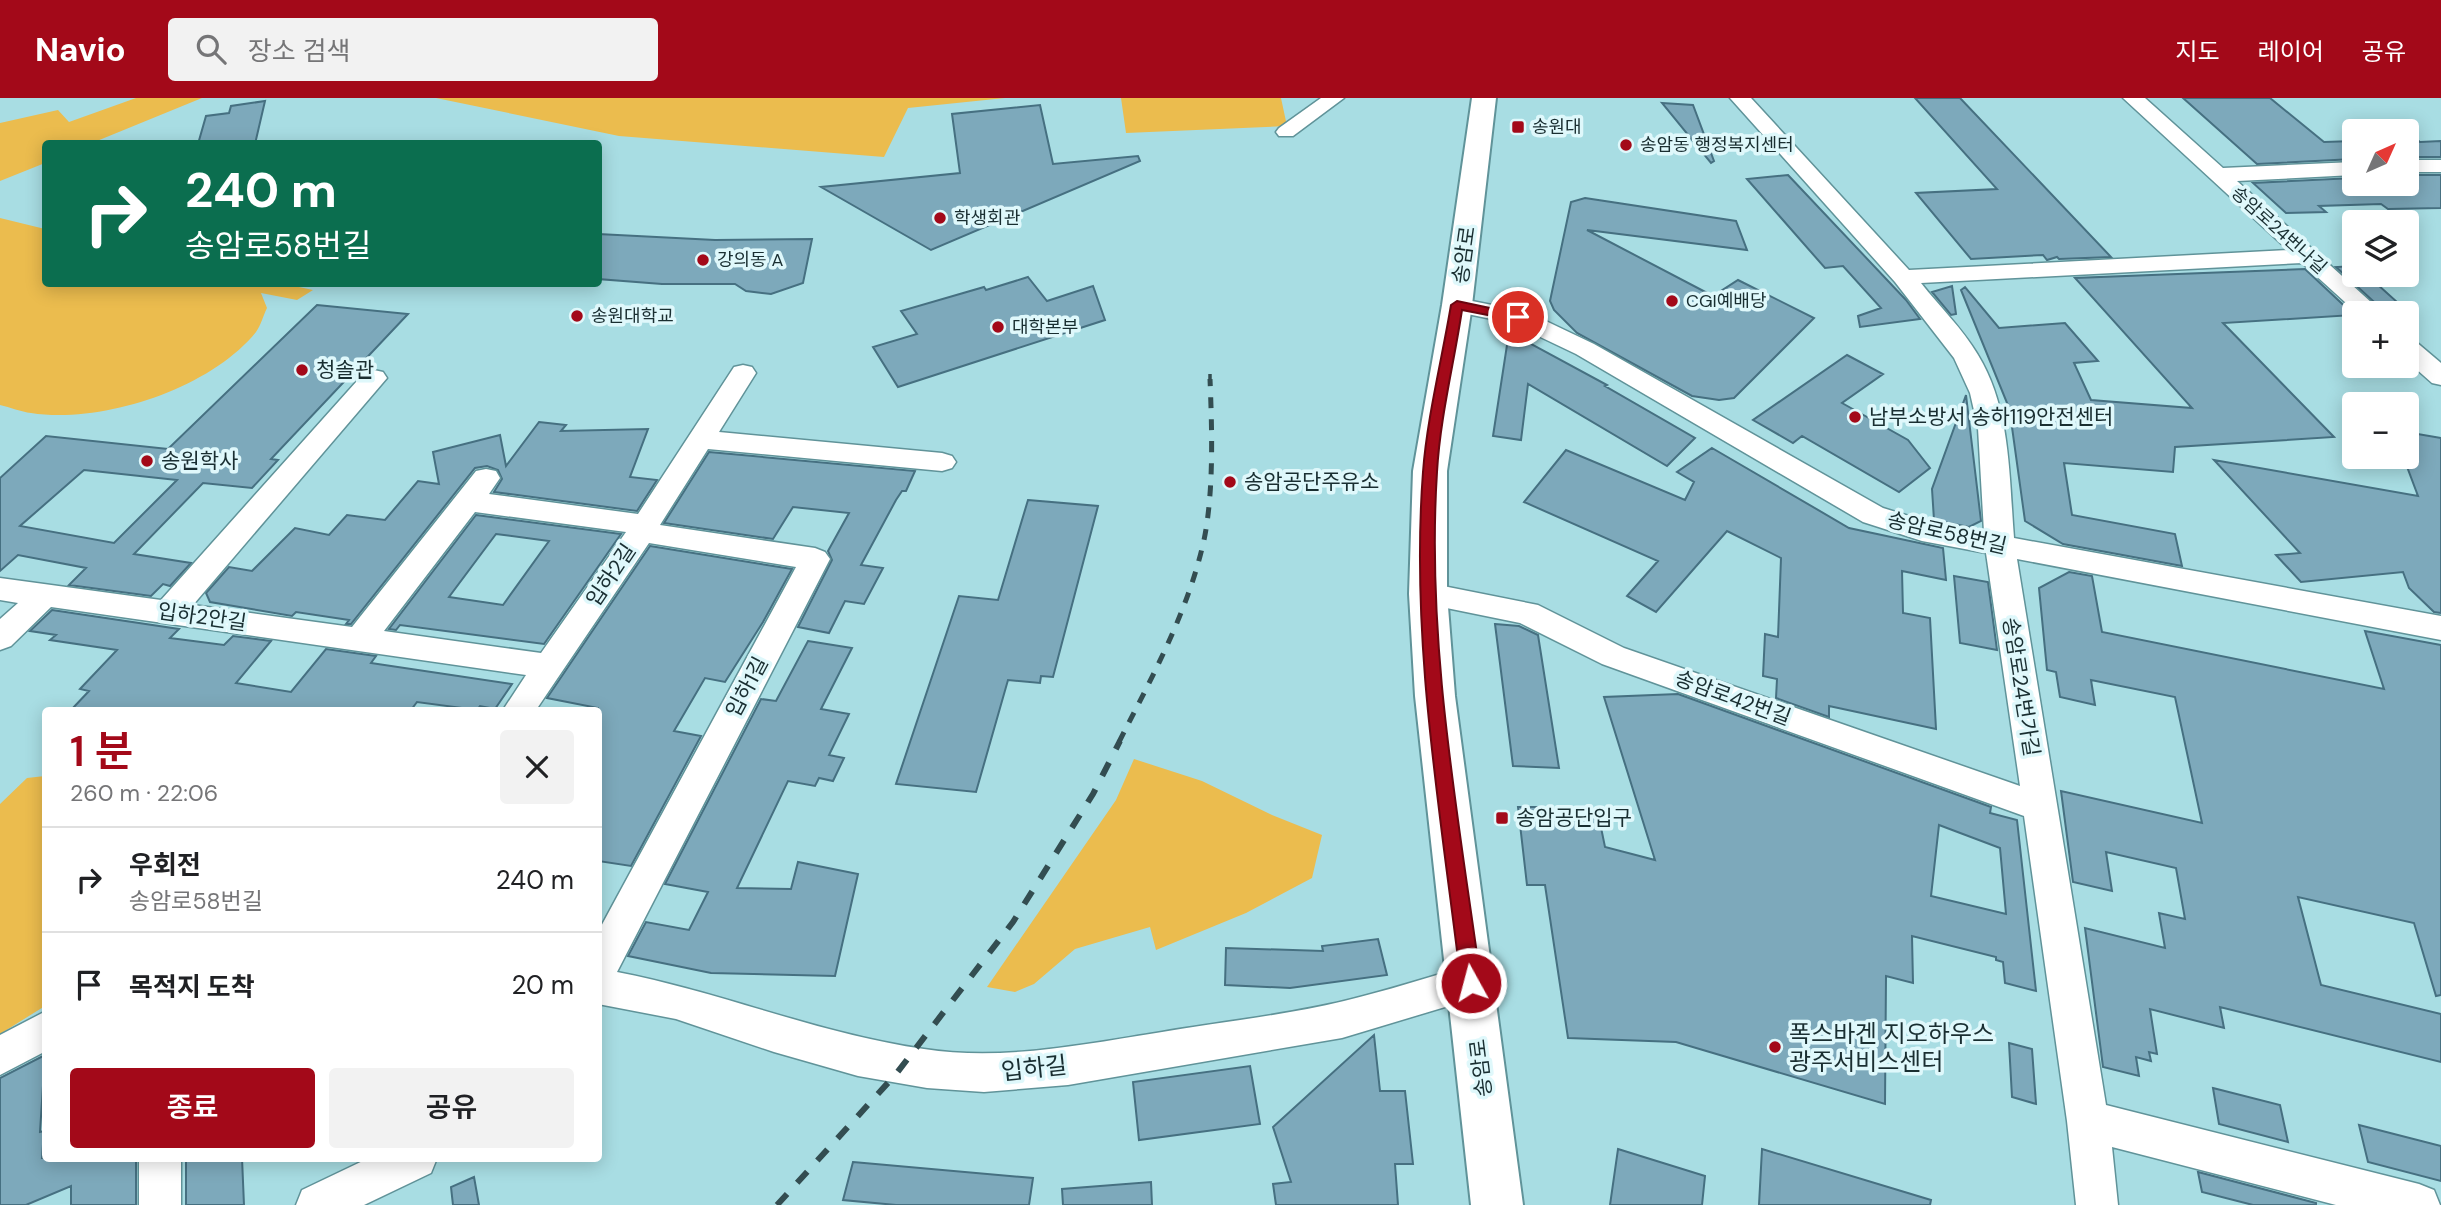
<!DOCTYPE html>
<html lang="ko">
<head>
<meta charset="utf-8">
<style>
  :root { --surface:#fff; --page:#f2f2f2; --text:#202124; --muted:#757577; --line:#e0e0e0; --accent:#a30919 }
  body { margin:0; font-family:"DM Sans","Noto Sans KR",sans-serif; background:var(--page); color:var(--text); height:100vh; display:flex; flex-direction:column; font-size:26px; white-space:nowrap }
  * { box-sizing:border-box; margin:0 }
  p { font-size:23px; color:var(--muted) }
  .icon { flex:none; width:38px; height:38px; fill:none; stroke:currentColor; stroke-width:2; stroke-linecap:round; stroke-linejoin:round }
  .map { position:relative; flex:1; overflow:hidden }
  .details { position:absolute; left:42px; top:609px; width:560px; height:455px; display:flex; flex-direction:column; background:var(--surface); border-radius:7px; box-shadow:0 4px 18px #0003 }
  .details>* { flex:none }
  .hud { position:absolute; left:42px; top:42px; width:560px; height:147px; border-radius:7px; box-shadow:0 4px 18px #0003; background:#0b6e4f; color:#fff; overflow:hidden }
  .needle { width:46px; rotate:45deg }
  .buttons { position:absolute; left:2342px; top:21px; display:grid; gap:14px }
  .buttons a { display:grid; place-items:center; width:77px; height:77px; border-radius:7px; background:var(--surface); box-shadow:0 4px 18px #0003; font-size:35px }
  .pin { position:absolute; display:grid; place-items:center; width:60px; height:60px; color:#fff; margin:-30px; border:4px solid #fff; border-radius:50%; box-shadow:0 2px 7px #0007 }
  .me { position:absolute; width:77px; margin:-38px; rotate:353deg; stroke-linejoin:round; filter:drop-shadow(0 0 5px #0008) }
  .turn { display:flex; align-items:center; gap:24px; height:147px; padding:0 28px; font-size:32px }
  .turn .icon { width:91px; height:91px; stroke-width:2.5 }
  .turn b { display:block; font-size:49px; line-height:60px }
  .round { display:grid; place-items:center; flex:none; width:74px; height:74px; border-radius:7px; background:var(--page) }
  .headline { display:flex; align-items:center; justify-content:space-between; height:119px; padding:0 28px }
  h1 { font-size:42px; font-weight:600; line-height:52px; color:var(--accent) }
  .cta { display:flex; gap:14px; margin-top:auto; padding:14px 28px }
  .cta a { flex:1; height:80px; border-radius:7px; background:var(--accent); color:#fff; font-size:28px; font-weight:600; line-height:80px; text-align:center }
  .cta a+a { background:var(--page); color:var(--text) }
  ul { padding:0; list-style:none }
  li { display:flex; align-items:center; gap:21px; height:105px; padding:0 28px; border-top:2px solid var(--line) }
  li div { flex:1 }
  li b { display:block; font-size:26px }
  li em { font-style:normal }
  header { display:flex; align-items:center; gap:42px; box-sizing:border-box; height:98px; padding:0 35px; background:var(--accent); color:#fff }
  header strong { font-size:33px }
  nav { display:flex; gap:38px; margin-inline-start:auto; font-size:24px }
  .search { width:490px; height:63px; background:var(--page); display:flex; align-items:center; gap:18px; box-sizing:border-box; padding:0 24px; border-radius:7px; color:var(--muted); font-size:26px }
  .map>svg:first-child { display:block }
  .green { fill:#ebbc4e }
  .building { fill:#7da9bb; stroke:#467081; stroke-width:2; fill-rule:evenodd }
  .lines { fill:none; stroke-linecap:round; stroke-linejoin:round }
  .minor-casing { stroke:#609399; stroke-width:3 }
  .major-casing { stroke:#609399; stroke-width:4 }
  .minor { fill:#fff; fill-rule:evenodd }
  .major { fill:#fff; fill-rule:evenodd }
  .rail-far2 { stroke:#334d51; stroke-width:3.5; stroke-dasharray:9 9; stroke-linecap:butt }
  .rail-far1 { stroke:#334d51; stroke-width:5; stroke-dasharray:11 11; stroke-linecap:butt }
  .rail { stroke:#334d51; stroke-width:6; stroke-dasharray:15 15; stroke-linecap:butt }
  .route { fill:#a30919; stroke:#6a0610; stroke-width:2 }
  .poi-dot { fill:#a30919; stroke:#dff8fb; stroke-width:2.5 }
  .labels { text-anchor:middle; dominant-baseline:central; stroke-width:7; stroke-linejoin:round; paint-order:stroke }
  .far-poi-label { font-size:18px; fill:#192e31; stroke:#dff8fb; text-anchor:start }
  .far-street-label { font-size:18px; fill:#192e31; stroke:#dff8fb }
  .street-label { font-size:21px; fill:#192e31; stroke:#dff8fb }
  .poi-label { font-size:21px; fill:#192e31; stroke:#dff8fb; text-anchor:start }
  .near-poi-label { font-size:24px; fill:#192e31; stroke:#dff8fb; text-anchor:start }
  .near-street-label { font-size:24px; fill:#192e31; stroke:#dff8fb }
</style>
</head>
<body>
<header>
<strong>Navio</strong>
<div class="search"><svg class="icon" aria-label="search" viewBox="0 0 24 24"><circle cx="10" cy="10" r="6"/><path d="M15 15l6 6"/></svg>장소 검색</div>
<nav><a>지도</a><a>레이어</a><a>공유</a></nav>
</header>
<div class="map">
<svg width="2441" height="1107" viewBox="0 0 2441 1107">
  <rect width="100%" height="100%" fill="#a8dde3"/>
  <path class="green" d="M136 0H202L92 45 46 46 45 65 0 83V25L58 12 69 24Z
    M436 0H1005L908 10 884 59 619 38Z
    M1121 0H1281L1287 28 1126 35Z
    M0 120 45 131 46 186H285L313 192 297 202 261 195 267 210C263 218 261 227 256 234 210 291 102 326 31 315 21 314 10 309 0 307Z
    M1134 661 1202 683 1272 717 1322 737 1312 780 1246 815 1156 852 1150 829 1075 851 1034 886 1015 894 987 889 1116 702Z
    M45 678V908L0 936V706L27 680Z"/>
  <path class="building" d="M1915 0H1960L2111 159 2059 161 2057 159 2047 162 2043 157 1971 161 1916 95 1997 91Z
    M2183 0H2270L2324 44 2354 43V61L2257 66Z
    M265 3 255 46H198L206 18 229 15 231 8Z
    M1662 5 1693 7 1714 63 1711 65Z
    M1040 7 1053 66 1138 58 1140 63 931 152 821 89 960 75 952 16Z
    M2406 33 2420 44 2441 43V59H2406Z
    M1788 77 1906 202 1920 221 1860 229 1858 218 1881 210 1843 168 1825 170 1747 81Z
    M2406 77H2441V110L2388 111 2381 106 2319 108 2326 114 2286 115 2253 85 2354 80V86H2406Z
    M1585 100 1736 123 1747 152 1587 132 1713 198 1738 182 1814 220 1734 300 1719 302 1692 298 1577 235 1554 212 1550 203 1571 104Z
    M598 136 715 142 812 141 803 185 771 196 746 193 735 186H662L598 181Z
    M2354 168V177H2367L2407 213 2385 214 2336 169Z
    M2305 171 2354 217 2223 225 2334 339 2175 349 2173 374 2064 365 2072 417 2175 436 2182 468 2063 446 2025 423 2011 322H2014L1961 192 1965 189 1999 230 2065 225 2098 263 2074 265 2091 302 2192 310 2075 180Z
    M1028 179 1047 203 1093 188 1105 222 898 289 873 249 917 236 901 213 984 189 986 192Z
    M1952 188 1956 216 1951 217 1932 194Z
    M317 207 408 216 271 361 278 362 252 390 203 385 134 456 191 465 170 488 163 486 151 498 69 487 86 470 18 457 0 473V380L46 338 168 351ZM84 372 177 382 114 445 20 428Z
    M1509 234 1607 287 1605 288 1695 340 1667 368 1528 286 1521 342 1493 338Z
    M1847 257 1883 276 1842 305 1908 342 1930 370 1899 394 1802 338 1793 345 1753 322Z
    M1966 297 1981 423 1969 429 1934 422 1932 391Z
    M539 324 566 327 561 333 648 331 630 379 657 382 637 413 494 394 502 381 498 372 487 368 475 370 351 526H346L349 522 296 514 292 518 210 504 206 495 229 469 252 473 295 430 329 437 347 417 385 422 418 383 439 386 433 354 500 337 506 368Z
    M2406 334 2441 340V515L2434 514 2409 490 2403 474 2301 484 2276 457 2300 455 2214 362 2418 398 2406 366Z
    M1712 350 1849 430 1943 450 1946 482 1902 473 1903 515 1930 520 1936 631 1829 608V619L1776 600 1777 581 1763 578 1765 536 1778 539 1781 460 1727 433 1656 514 1627 498 1658 463 1524 404 1566 352 1685 402 1694 384 1677 374Z
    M709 354 915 373 906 393H902L896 402 861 467 883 470 864 506 845 503 829 535 798 529 832 462 828 453 849 415 793 409 773 441 664 425Z
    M1028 402 1098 408 1053 579 1041 578 1040 585 1008 582 976 694 896 686 959 498 998 502Z
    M476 417 621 436 544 546 400 527 396 532 389 531ZM496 436 549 443 503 507 449 499Z
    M650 448 792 471 763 524 725 584 705 580 674 633 701 638 631 768 598 763V610L547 600Z
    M2069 474 2092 478 2102 534 2384 591 2365 533 2441 547V897L2436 898 2414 825 2298 799 2321 887 2441 916V964L2220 909 2224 930 2150 911 2157 956 2149 954 2151 963 2136 959 2139 978 2103 969 2085 830 2165 850 2159 815 2185 821 2176 770 2106 754 2112 793 2073 784 2061 693 2202 725 2175 599 2091 582 2095 607 2060 599 2056 574 2047 572 2039 490Z
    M1954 478 1988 484 1997 552 1960 545Z
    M52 512 179 531 170 540 224 547 233 538 271 543 236 585 291 594 326 551 376 558 371 565 512 586 495 611 480 608 477 612 417 604 411 612H71L89 593 80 591 117 552 50 542 56 537 30 533Z
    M1495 526 1519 528 1538 537 1559 670 1513 668Z
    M808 543 852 550 821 611 849 616 829 657 844 660 833 683 819 680 815 688 788 683 737 790 791 791 798 764 858 776 835 878 711 875 628 858 646 824 689 832 708 794 665 786 761 601 776 603Z
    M1678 596 1991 709 1990 715 2017 722 2036 893 2005 885 2003 864 1996 862V859L1912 838 1913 885 1886 878 1885 1006 1676 944 1568 940 1545 787H1527L1518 709H1540L1541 714 1598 715 1605 749 1655 762 1604 599ZM1939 727 2000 750 2006 816 1931 798Z
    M1378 841 1387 877 1290 890 1225 887 1226 850 1323 853 1322 848Z
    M1374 937 1380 993H1405L1413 1066H1395L1398 1107H1276L1273 1086 1291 1084 1273 1029Z
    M2009 945 2032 951 2036 1006 2012 999Z
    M45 957 40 1034 44 1033 42 1060H136V1107H71V1088L26 1107H0V980Z
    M1250 968 1260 1026 1139 1042 1133 984Z
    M2213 990 2280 1007 2288 1044 2219 1026Z
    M2359 1027 2441 1048V1083L2368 1064Z
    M1618 1051 1705 1078 1702 1107H1610Z
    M1762 1051 1931 1102 1930 1107H1759Z
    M186 1060H242L244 1107H186Z
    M853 1064 1033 1080 1029 1107H896L843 1102Z
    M2198 1074 2316 1105V1107H2253L2202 1094Z
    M474 1079 479 1107H453L451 1089Z
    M1151 1084 1152 1107H1063L1062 1091Z"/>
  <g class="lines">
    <defs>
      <path id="minor" d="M1321 0H1344L1293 38H1279L1276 34 1279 30Z
        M1730 0H1751L1909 172 2288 152 2123 0H2145L2223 70 2354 64V77L2237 83 2383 215H2357L2302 165 1921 185C1939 208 1963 231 1978 257 2011 311 2009 378 2014 440L2441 518V542L2017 461 2106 1007 2419 1086 2434 1092 2440 1107H2336L2112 1049 2118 1107H2076L2067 1023 2024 718 1602 566 1520 525 1417 504 1413 496 1417 488 1428 485 1538 507 1624 550 2020 688 1986 455 1922 443 1863 424 1576 256 1511 225 1448 212 1445 207 1448 202 1457 200 1527 214 1594 246 1883 410 1925 423 1984 434 1978 330 1970 295 1954 260 1895 184Z
        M2406 62H2441V74H2406Z
        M2406 240 2415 243 2441 265V287L2432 285 2406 262Z
        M743 267 752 269 756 275 719 334 942 355 952 358 956 364 952 370 942 373 708 351 660 427 815 450 825 454 830 461 617 874C721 894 819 936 924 951 1001 963 1080 947 1156 935 1218 924 1282 918 1344 903 1386 893 1429 879 1471 867L1485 873 1490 885 1485 897 1342 940 1068 987 984 994 927 990 858 978 774 954 676 921 598 906V834L796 469 649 445 536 612H503L526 577 51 509 11 548 0 552V521L18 505 0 502V480L161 502 365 274 374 272 383 274 387 280 193 507 352 529 476 373 486 371 496 373 500 380 489 396 638 416 734 269ZM475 414 626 434 541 555 384 533Z
        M46 913V953L0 977V937Z
        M139 1060H181V1107H139Z
        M369 1060H437L431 1075 364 1107H296L302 1092Z"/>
      <path id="major" d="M1472 0H1496L1472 207 1447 373V496L1455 598 1523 1107H1471L1415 598 1409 496 1413 373 1442 207Z"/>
    </defs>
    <use href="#minor" class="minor-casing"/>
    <use href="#major" class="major-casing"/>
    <use href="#minor" class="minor"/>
    <use href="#major" class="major"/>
    <path class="rail-far2" d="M1210 276V283"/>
    <path class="rail-far1" d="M1119 644C1152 579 1188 514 1204 442 1214 393 1212 331 1210 281"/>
    <path class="rail" d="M777 1107 896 976 1013 824 1093 696 1120 643"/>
  </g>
  <path class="route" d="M1457 203 1518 216 1524 219 1518 223 1462 212C1454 265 1440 320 1437 374 1426 545 1458 716 1481 885L1478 891 1471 894 1464 891 1461 885C1441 716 1410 545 1423 374 1427 320 1442 261 1451 207Z"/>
  <g class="poi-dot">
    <rect x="1511" y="22" width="14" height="14" rx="3.5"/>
    <circle cx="1626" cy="47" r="7"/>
    <circle cx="940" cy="120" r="7"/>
    <circle cx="703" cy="162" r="7"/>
    <circle cx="1672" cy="203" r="7"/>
    <circle cx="577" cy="218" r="7"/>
    <circle cx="998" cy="229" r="7"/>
    <circle cx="302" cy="272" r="7"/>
    <circle cx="1855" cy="319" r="7"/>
    <circle cx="147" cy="363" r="7"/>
    <circle cx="1230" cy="384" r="7"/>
    <rect x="1495" y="713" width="14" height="14" rx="3.5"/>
    <circle cx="1775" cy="949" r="7"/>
  </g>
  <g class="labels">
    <g class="far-poi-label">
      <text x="1532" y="29">송원대</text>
      <text x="1640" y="47">송암동 행정복지센터</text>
      <text x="954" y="120">학생회관</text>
      <text x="717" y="162">강의동 A</text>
      <text x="1686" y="203">CGI예배당</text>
      <text x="591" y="218">송원대학교</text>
      <text x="1012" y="229">대학본부</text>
    </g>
    <g class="far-street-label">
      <text transform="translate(2279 132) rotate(42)">송암로24번나길</text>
    </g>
    <g class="street-label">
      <text transform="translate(1464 157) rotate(-82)">송암로</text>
      <text transform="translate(1947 435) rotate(13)">송암로58번길</text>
      <text transform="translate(611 477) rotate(-56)">입하2길</text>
      <text transform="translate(202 519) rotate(8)">입하2안길</text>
      <text transform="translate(747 589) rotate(-62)">입하1길</text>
      <text transform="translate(2021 589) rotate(81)">송암로24번가길</text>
      <text transform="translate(1733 600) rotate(20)">송암로42번길</text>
      <text transform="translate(1481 970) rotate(-97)">송암로</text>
    </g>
    <g class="poi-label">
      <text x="316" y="272">청솔관</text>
      <text x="1869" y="319">남부소방서 송하119안전센터</text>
      <text x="161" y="363">송원학사</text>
      <text x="1244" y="384">송암공단주유소</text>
      <text x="1516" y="720">송암공단입구</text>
    </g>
    <g class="near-poi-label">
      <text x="1789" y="935">폭스바겐 지오하우스<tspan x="1789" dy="28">광주서비스센터</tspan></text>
    </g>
    <g class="near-street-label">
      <text transform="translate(1034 970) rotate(-6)">입하길</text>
    </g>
  </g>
</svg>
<div class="buttons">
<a><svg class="needle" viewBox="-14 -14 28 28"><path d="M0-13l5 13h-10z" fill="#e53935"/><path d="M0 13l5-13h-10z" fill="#757577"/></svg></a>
<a><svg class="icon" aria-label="layers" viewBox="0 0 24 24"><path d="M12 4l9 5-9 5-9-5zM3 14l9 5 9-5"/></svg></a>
<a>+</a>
<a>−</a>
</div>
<div class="pin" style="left:1518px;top:219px;background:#d93025"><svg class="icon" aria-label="arrive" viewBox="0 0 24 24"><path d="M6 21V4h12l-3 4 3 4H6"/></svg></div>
<svg class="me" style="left:1471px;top:885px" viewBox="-20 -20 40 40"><circle r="17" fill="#a30919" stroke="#fff" stroke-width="3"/><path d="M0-11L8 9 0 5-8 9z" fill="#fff"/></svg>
<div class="hud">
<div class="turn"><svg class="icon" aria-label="right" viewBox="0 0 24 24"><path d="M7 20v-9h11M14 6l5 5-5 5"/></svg><div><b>240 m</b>송암로58번길</div></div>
</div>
<section class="details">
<div class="headline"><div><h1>1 분</h1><p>260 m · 22:06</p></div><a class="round"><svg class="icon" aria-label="close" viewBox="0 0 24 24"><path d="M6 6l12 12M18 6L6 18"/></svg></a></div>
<ul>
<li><svg class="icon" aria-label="right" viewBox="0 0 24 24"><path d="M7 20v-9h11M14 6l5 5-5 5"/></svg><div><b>우회전</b><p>송암로58번길</p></div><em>240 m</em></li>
<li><svg class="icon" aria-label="arrive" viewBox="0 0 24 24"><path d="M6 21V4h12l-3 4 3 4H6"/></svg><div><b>목적지 도착</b></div><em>20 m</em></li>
</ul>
<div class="cta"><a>종료</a><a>공유</a></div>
</section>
</div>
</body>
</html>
